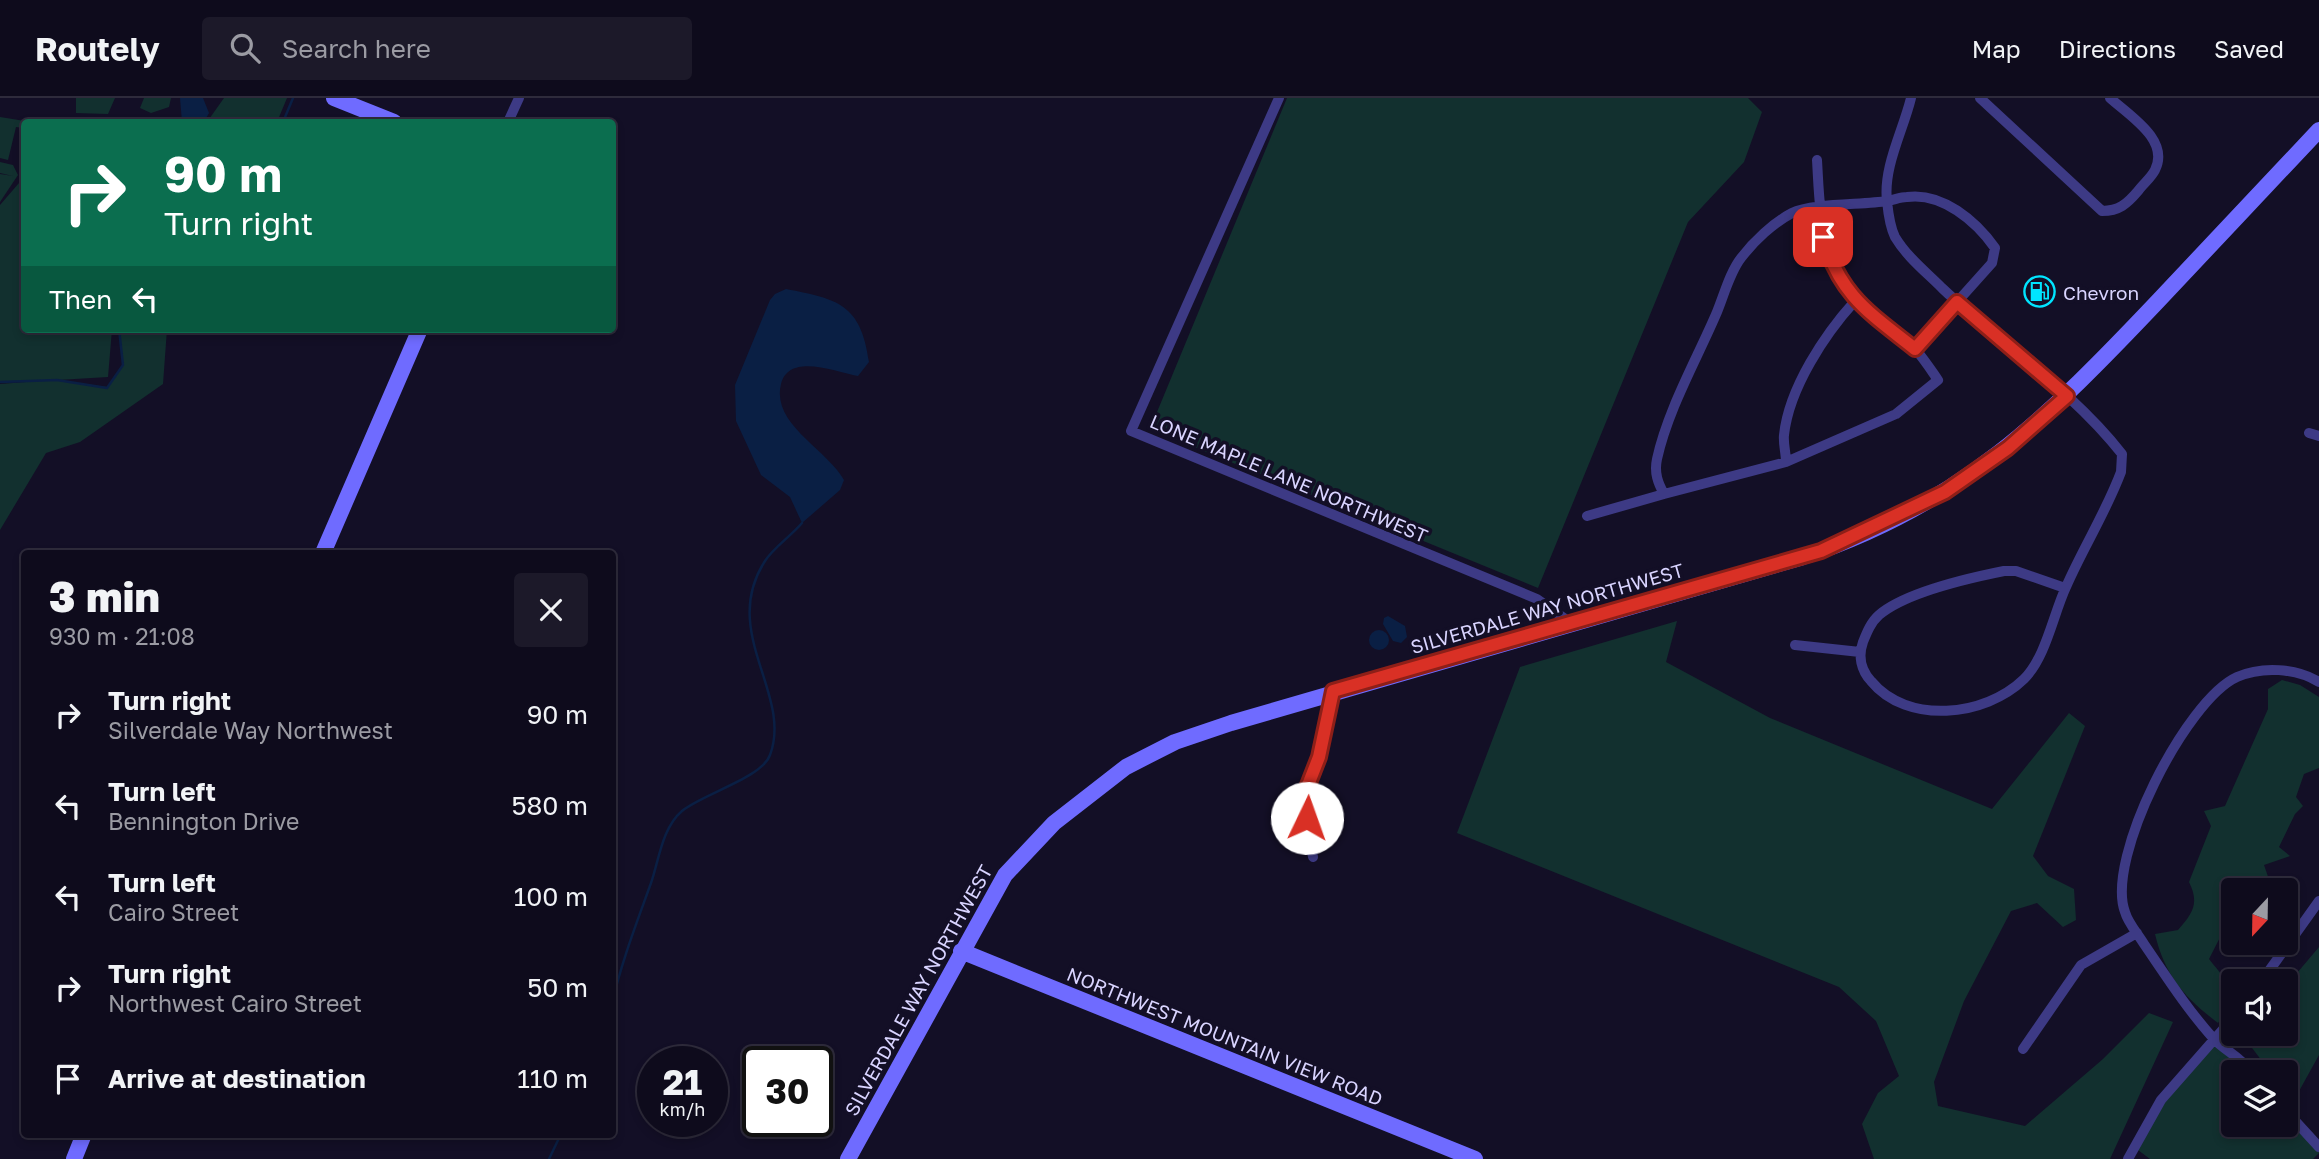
<!DOCTYPE html>
<html lang="en">
<head>
<meta charset="utf-8">
<style>
  :root { --surface:#0e0b1c; --page:#1c1929; --text:#f1f3f6; --muted:#9b9ba3; --line:#2e2b3b }
  body { margin:0; font-family:"Golos Text",sans-serif; background:var(--page); color:var(--text); height:100vh; display:flex; flex-direction:column; font-size:26px; white-space:nowrap }
  * { box-sizing:border-box; margin:0 }
  p { font-size:23px; color:var(--muted) }
  .icon { flex:none; width:38px; height:38px; fill:none; stroke:currentColor; stroke-width:2; stroke-linecap:round; stroke-linejoin:round }
  .map { position:relative; flex:1; overflow:hidden }
  .side { position:absolute; left:21px; top:452px; width:595px; height:588px; display:flex; flex-direction:column; background:var(--surface); border-radius:7px; box-shadow:0 4px 10px #0003,0 0 0 2px var(--line) }
  .side>* { flex:none }
  .top-card { position:absolute; left:21px; top:21px; width:595px; height:214px; border-radius:7px; box-shadow:0 4px 10px #0003,0 0 0 2px var(--line); background:#0b6e4f; color:#fff; overflow:hidden }
  .needle { width:46px; rotate:202deg }
  .tools { position:absolute; left:2221px; top:780px; display:grid; gap:14px }
  .tools a { display:grid; place-items:center; width:77px; height:77px; border-radius:7px; background:var(--surface); box-shadow:0 4px 10px #0003,0 0 0 2px var(--line); font-size:35px }
  .speed { position:absolute; left:637px; top:948px; display:flex; gap:14px; font-size:35px; font-weight:700; text-align:center }
  .speed>* { display:grid; place-content:center; width:91px; height:91px; border-radius:50%; background:var(--surface); box-shadow:0 4px 10px #0003,0 0 0 2px var(--line); line-height:1 }
  .speed small { font-size:18px; font-weight:400 }
  .speed .limit { border:4px solid #111; border-radius:10px; background:#fff; color:#111 }
  .pin { position:absolute; display:grid; place-items:center; width:60px; height:60px; color:#fff; margin:-30px; border-radius:14px; box-shadow:0 4px 10px #0006 }
  .me { position:absolute; width:77px; margin:-38px; rotate:3deg; stroke-linejoin:round; filter:drop-shadow(0 0 5px #0008) }
  .turn { display:flex; align-items:center; gap:24px; height:147px; padding:0 28px; font-size:32px }
  .turn .icon { width:91px; height:91px; stroke-width:2.5 }
  .turn b { display:block; font-size:49px; line-height:60px }
  .then { display:flex; align-items:center; height:66px; padding:0 28px; background:#0003; gap:14px; font-size:26px }
  .round { display:grid; place-items:center; flex:none; width:74px; height:74px; border-radius:7px; background:var(--page) }
  .summary { display:flex; align-items:center; justify-content:space-between; height:119px; padding:0 28px }
  h1 { font-size:42px; font-weight:800; line-height:52px }
  ul { padding:0; list-style:none }
  li { display:flex; align-items:center; gap:21px; height:91px; padding:0 28px }
  li div { flex:1 }
  li b { display:block; font-size:26px }
  li em { font-style:normal }
  header { display:flex; align-items:center; gap:42px; box-sizing:border-box; height:98px; padding:0 35px; background:var(--surface); border-bottom:2px solid var(--line) }
  header strong { font-size:33px }
  nav { display:flex; gap:38px; margin-inline-start:auto; font-size:24px }
  .search { width:490px; height:63px; background:var(--page); display:flex; align-items:center; gap:18px; box-sizing:border-box; padding:0 24px; border-radius:7px; color:var(--muted); font-size:26px }
  .map>svg:first-child { display:block }
  .green { fill:#12302f }
  .water { fill:#0a1f44 }
  .lines { fill:none; stroke-linecap:round; stroke-linejoin:round }
  .stream { stroke:#0a1f44; stroke-width:2.5 }
  .street { stroke:#3d3a85; stroke-width:10 }
  .secondary { stroke:#6f6bff; stroke-width:16 }
  .route-casing { stroke:#8d1f18; stroke-width:18 }
  .route { stroke:#d93025; stroke-width:12 }
  .labels { text-anchor:middle; dominant-baseline:central; stroke-width:7; stroke-linejoin:round; paint-order:stroke }
  .poi-label { font-size:19px; fill:#d9d4ff; stroke:#130f26; text-anchor:start }
  .street-label { font-size:19px; fill:#d9d4ff; stroke:#130f26 }
</style>
</head>
<body>
<header>
<strong>Routely</strong>
<div class="search"><svg class="icon" aria-label="search" viewBox="0 0 24 24"><circle cx="10" cy="10" r="6"/><path d="M15 15l6 6"/></svg>Search here</div>
<nav><a>Map</a><a>Directions</a><a>Saved</a></nav>
</header>
<div class="map">
<svg width="2319" height="1061" viewBox="0 0 2319 1061">
  <rect width="100%" height="100%" fill="#130f26"/>
  <path class="green" d="M76 0H115L108 16 76 15Z
    M144 0H171L169 9 151 15 140 10Z
    M224 0H287L277 24H207Z
    M1287 0H1748L1762 14 1744 64 1688 124 1538 490 1150 331Z
    M0 19 31 24H24V30L16 29 8 62 0 60Z
    M0 64 13 67 18 77 0 104V76L13 78 0 75Z
    M19 85 24 94V231H112L108 279 58 282 107 289 123 267 119 231H167L163 286 80 344 46 355 0 432V286L39 283 0 284V107Z
    M1677 523 1666 564 1770 620 1992 711 2069 615 2085 628 2033 758 2048 778 2074 791 2076 822 2063 829 2037 805 2011 813 1964 903 1934 984 1938 1008 2025 1028 2103 961 2149 915 2173 924 2110 1061H1874L1862 1026 1878 995 1899 978 1876 923 1839 889 1457 735 1520 569Z
    M2282 582 2300 587 2319 599V670L2304 676 2296 699 2303 708 2295 716 2279 749 2290 758 2264 767 2273 793H2233V814L2209 861C2232 891 2244 891 2218 925 2184 899 2165 878 2155 836L2178 832C2192 816 2200 806 2189 784L2211 728 2204 713 2225 708 2268 611V591Z
    M2319 849V957L2293 1004 2286 994V975H2271L2243 938 2286 936V888Z
    M2215 943 2252 975H2233V1027H2286V1013L2319 1049V1055L2313 1061H2150L2134 1049 2161 1002Z"/>
  <path class="water" d="M180 0H203L209 15 204 24H182Z
    M786 191C838 201 861 206 869 264L858 278C836 274 789 254 781 286 771 326 827 351 844 382L840 392 802 425 790 399 761 377 736 323 735 287 770 202 775 196Z
    M1388 518 1405 528 1407 539 1401 545 1393 543 1383 526 1384 520Z
    M1369 542a10 10 0 1 1 20 0a10 10 0 1 1-20 0Z"/>
  <g class="lines">
    <path class="stream" d="M283 24 293 0
      M0 284 57 282 107 290 123 267 119 231
      M612 906C621 865 637 824 651 785 659 762 662 730 682 713 702 696 762 680 770 657 793 596 719 534 765 463 773 450 791 438 802 425
      M549 1061 561 1036"/>
    <path class="street" d="M1279 0 1131 333 1537 501 1571 525
      M1911 0C1903 33 1883 69 1887 103 1888 113 1891 131 1895 139 1907 159 1926 174 1942 190 2001 246 2072 292 2122 356L2121 374C2106 414 2083 450 2066 489 2053 517 2046 559 2024 581 1985 619 1907 627 1871 583 1861 572 1858 558 1863 544 1867 534 1871 524 1879 517 1906 494 1969 480 2004 473H2016L2065 490
      M1980 0 2102 113C2119 113 2127 106 2138 93 2143 86 2151 80 2155 72 2170 42 2130 18 2110 0
      M508 24 519 0
      M1817 62C1820 111 1819 166 1857 204 1874 222 1899 233 1916 252 1924 261 1931 272 1938 282L1896 316 1786 364 1664 396C1658 385 1654 375 1657 361 1668 311 1697 261 1717 214 1724 197 1730 174 1741 160 1754 143 1773 125 1792 115 1812 105 1863 107 1887 103 1894 102 1900 99 1907 99 1942 94 1976 123 1995 150L1992 165 1915 251
      M2309 335 2319 338
      M1786 364C1786 355 1783 345 1784 337 1789 290 1825 236 1855 203
      M1587 418 1664 396
      M1795 547 1860 554
      M1313 759 1303 700 1319 659 1333 593
      M2261 884 2319 803
      M2023 951 2081 867 2137 835
      M2252 975C2239 957 2226 954 2213 940 2187 911 2166 878 2144 846 2138 836 2128 825 2125 814 2105 761 2186 602 2237 579 2262 568 2296 570 2319 584
      M2286 1013 2319 1049
      M2128 1061 2161 1002 2233 920"/>
    <path class="secondary" d="M334 0 394 24
      M323 455 420 231
      M961 853 1475 1061
      M74 1061 84 1036
      M848 1061 1005 777 1054 725 1126 669 1175 644 1231 625 1803 459C1960 408 2049 318 2159 202 2212 145 2266 89 2319 32"/>
  </g>
  <g class="lines">
    <defs>
      <path id="route" d="M1307 720 1303 700 1319 659 1333 593 1821 453 1945 394 2008 350 2067 298 1957 204 1915 251C1870 215 1840 198 1823 139"/>
    </defs>
    <use href="#route" class="route-casing"/>
    <use href="#route" class="route"/>
  </g>
  <defs>
    <symbol id="fuel-ring" viewBox="-11 -11 22 22"><circle r="9.5" fill="#130f26" stroke="#00e5ff" stroke-width="1.5"/><path d="M-5.5-6h7V0h2V4h1.3V-2.5L3-4.5l.8-.8L6-3V5H2.5V1h-1V6h-7ZM-4.2-4.7v3.2H.2V-4.7Z" fill="#00e5ff"/></symbol>
  </defs>
  <g fill-rule="evenodd">
    <use href="#fuel-ring" x="2022" y="176" width="35" height="35"/>
  </g>
  <g class="labels">
    <g class="poi-label">
      <text x="2063" y="194">Chevron</text>
    </g>
    <g class="street-label">
      <text transform="translate(1289 380) rotate(23)">LONE MAPLE LANE NORTHWEST</text>
      <text transform="translate(1547 510) rotate(-16)">SILVERDALE WAY NORTHWEST</text>
      <text transform="translate(918 892) rotate(-61)">SILVERDALE WAY NORTHWEST</text>
      <text transform="translate(1225 938) rotate(22)">NORTHWEST MOUNTAIN VIEW ROAD</text>
    </g>
  </g>
</svg>
<div class="tools">
<a><svg class="needle" viewBox="-14 -14 28 28"><path d="M0-13l5 13h-10z" fill="#e53935"/><path d="M0 13l5-13h-10z" fill="#9b9ba3"/></svg></a>
<a><svg class="icon" aria-label="sound" viewBox="0 0 24 24"><path d="M4 9h4l5-4v14l-5-4H4zM17 9q2 3 0 6"/></svg></a>
<a><svg class="icon" aria-label="layers" viewBox="0 0 24 24"><path d="M12 4l9 5-9 5-9-5zM3 14l9 5 9-5"/></svg></a>
</div>
<div class="speed"><div>21<small>km/h</small></div><div class="limit">30</div></div>
<div class="pin" style="left:1823px;top:139px;background:#d93025"><svg class="icon" aria-label="arrive" viewBox="0 0 24 24"><path d="M6 21V4h12l-3 4 3 4H6"/></svg></div>
<svg class="me" style="left:1307px;top:720px" viewBox="-20 -20 40 40"><circle r="19" fill="#fff"/><path d="M0-13L10 11 0 6-10 11z" fill="#d93025"/></svg>
<div class="top-card">
<div class="turn"><svg class="icon" aria-label="right" viewBox="0 0 24 24"><path d="M7 20v-9h11M14 6l5 5-5 5"/></svg><div><b>90 m</b>Turn right</div></div>
<div class="then">Then<svg class="icon" aria-label="left" viewBox="0 0 24 24"><path d="M17 20v-9H6M10 6l-5 5 5 5"/></svg></div>
</div>
<section class="side">
<div class="summary"><div><h1>3 min</h1><p>930 m · 21:08</p></div><a class="round"><svg class="icon" aria-label="close" viewBox="0 0 24 24"><path d="M6 6l12 12M18 6L6 18"/></svg></a></div>
<ul>
<li><svg class="icon" aria-label="right" viewBox="0 0 24 24"><path d="M7 20v-9h11M14 6l5 5-5 5"/></svg><div><b>Turn right</b><p>Silverdale Way Northwest</p></div><em>90 m</em></li>
<li><svg class="icon" aria-label="left" viewBox="0 0 24 24"><path d="M17 20v-9H6M10 6l-5 5 5 5"/></svg><div><b>Turn left</b><p>Bennington Drive</p></div><em>580 m</em></li>
<li><svg class="icon" aria-label="left" viewBox="0 0 24 24"><path d="M17 20v-9H6M10 6l-5 5 5 5"/></svg><div><b>Turn left</b><p>Cairo Street</p></div><em>100 m</em></li>
<li><svg class="icon" aria-label="right" viewBox="0 0 24 24"><path d="M7 20v-9h11M14 6l5 5-5 5"/></svg><div><b>Turn right</b><p>Northwest Cairo Street</p></div><em>50 m</em></li>
<li><svg class="icon" aria-label="arrive" viewBox="0 0 24 24"><path d="M6 21V4h12l-3 4 3 4H6"/></svg><div><b>Arrive at destination</b></div><em>110 m</em></li>
</ul>
</section>
</div>
</body>
</html>
